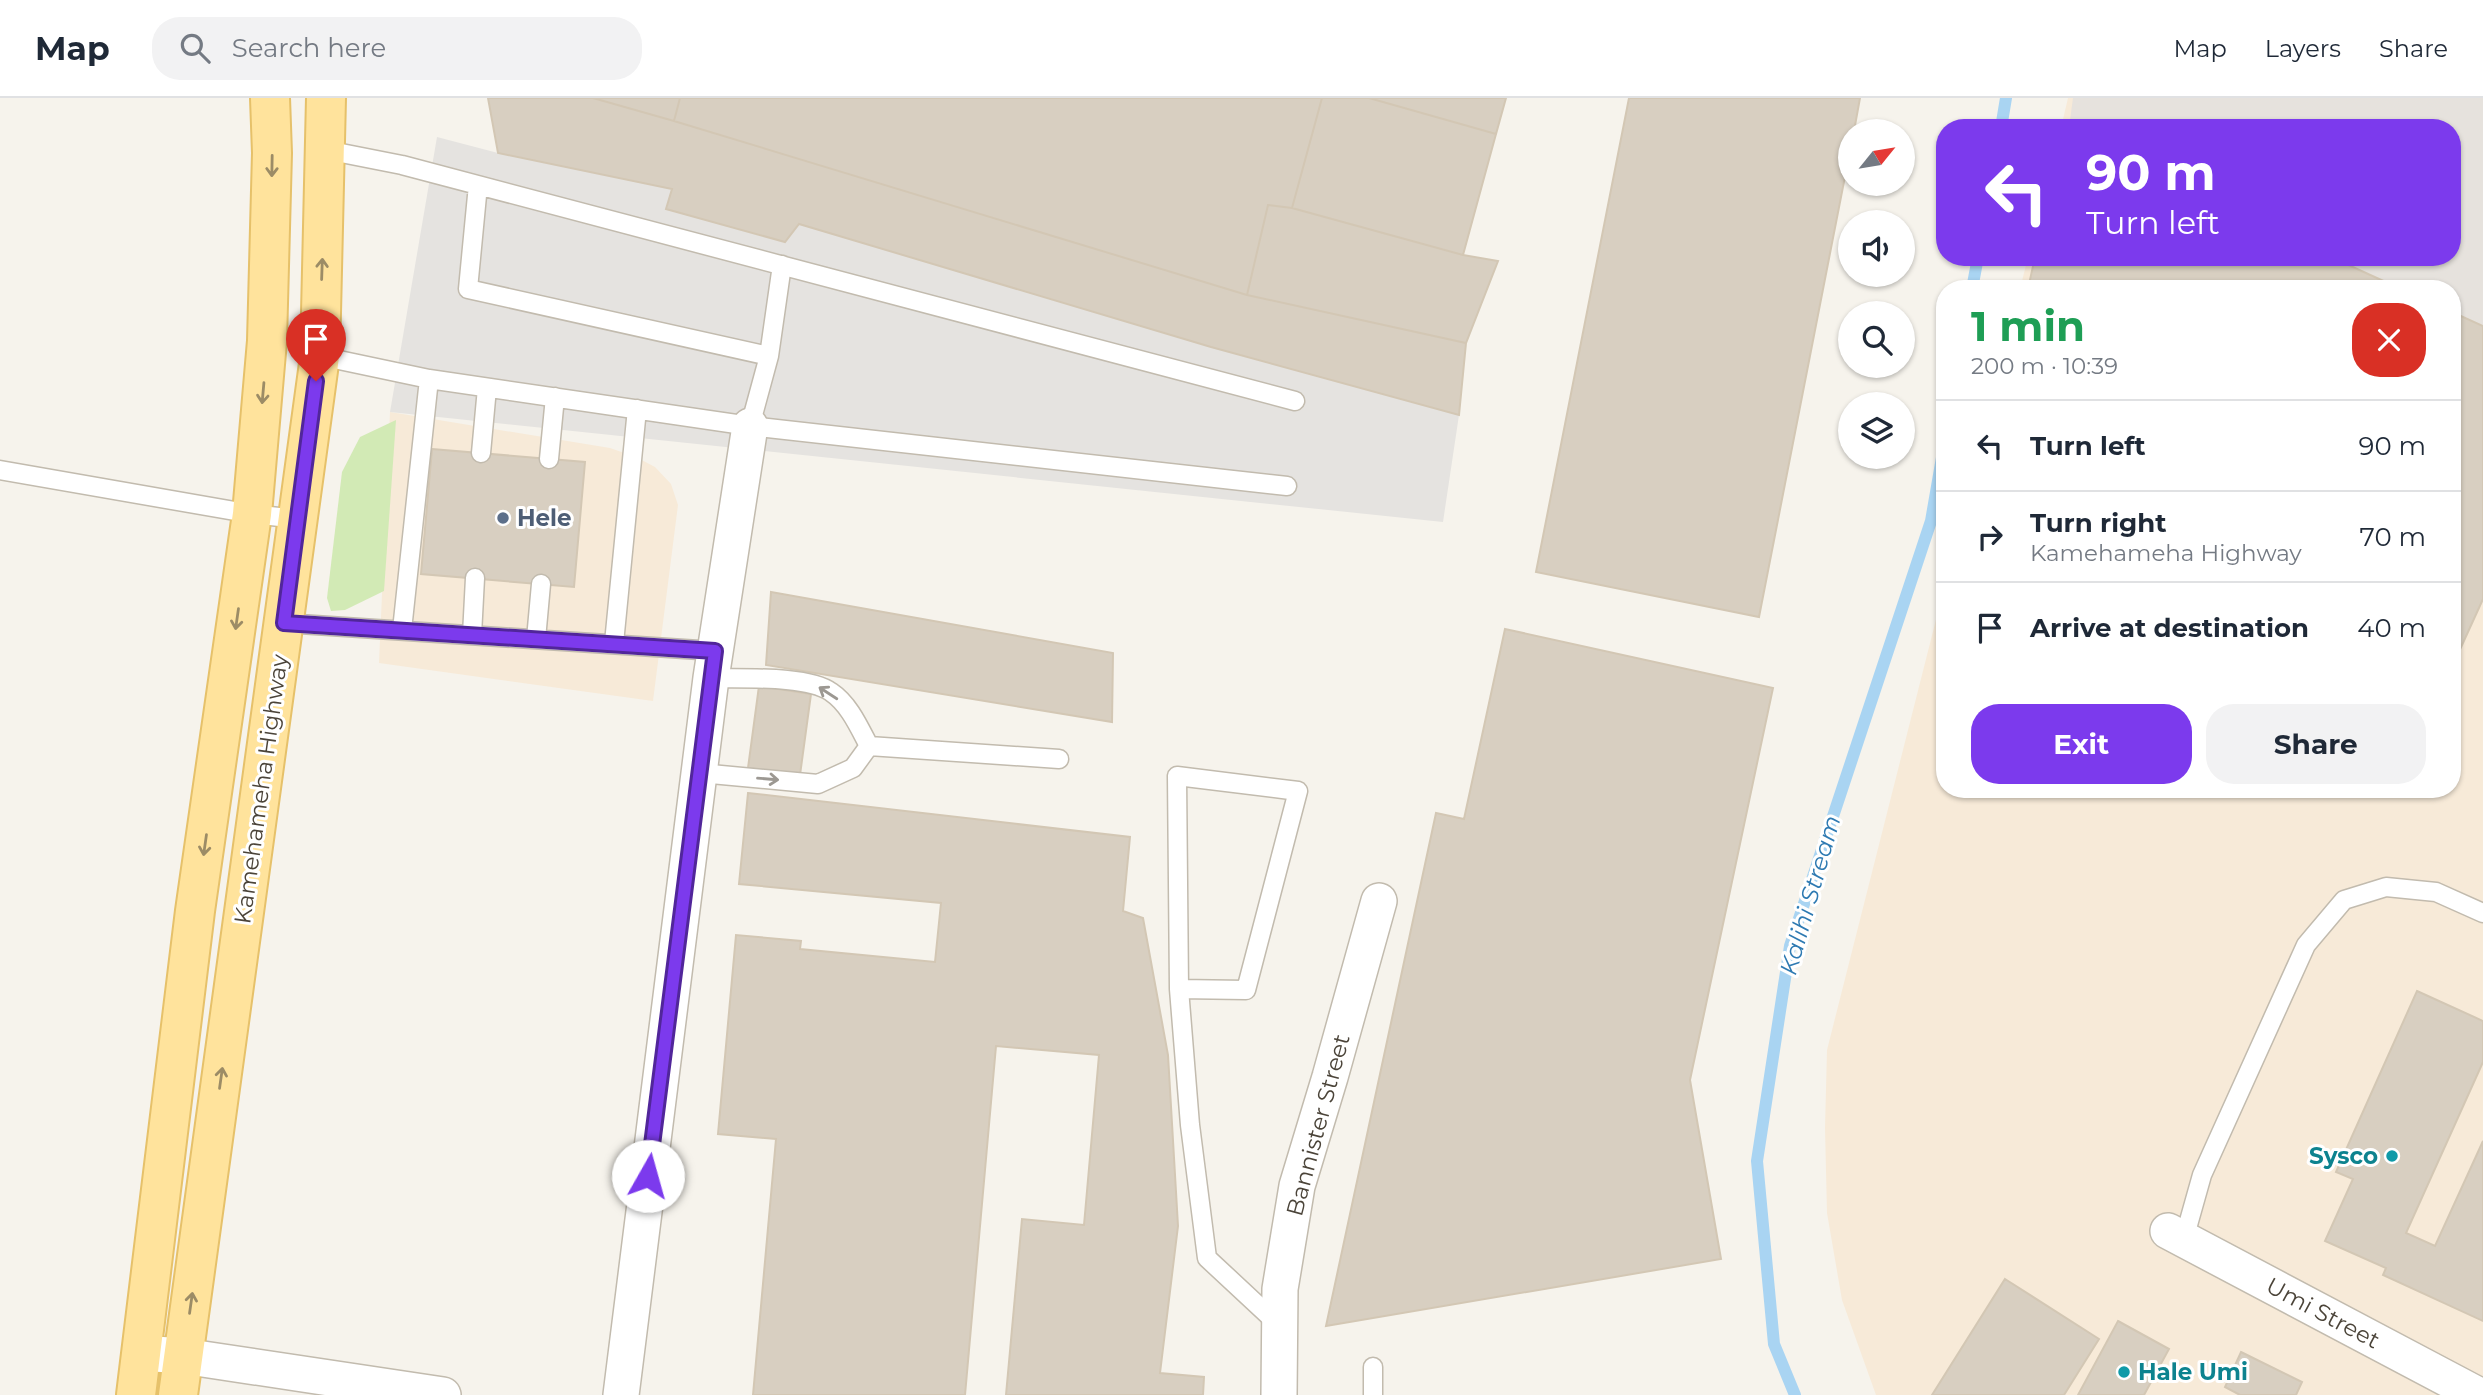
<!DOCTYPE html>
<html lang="en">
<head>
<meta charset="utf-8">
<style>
  :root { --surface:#fff; --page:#f2f2f3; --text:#1f2937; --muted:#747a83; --line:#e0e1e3; --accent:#7c3aed }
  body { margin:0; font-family:Montserrat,sans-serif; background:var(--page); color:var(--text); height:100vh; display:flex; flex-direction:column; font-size:26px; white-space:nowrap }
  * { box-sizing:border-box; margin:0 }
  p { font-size:23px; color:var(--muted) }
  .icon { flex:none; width:38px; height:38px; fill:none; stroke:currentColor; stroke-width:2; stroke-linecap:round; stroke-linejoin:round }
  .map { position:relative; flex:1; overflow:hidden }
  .drawer { position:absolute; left:1936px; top:182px; width:525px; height:518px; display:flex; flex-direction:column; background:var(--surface); border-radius:28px; box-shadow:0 2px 5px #0004 }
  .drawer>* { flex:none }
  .hud { position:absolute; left:1936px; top:21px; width:525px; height:147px; border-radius:28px; box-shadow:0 2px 5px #0004; background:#7c3aed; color:#fff; overflow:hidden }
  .needle { width:46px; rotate:60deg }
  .controls { position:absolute; left:1838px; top:21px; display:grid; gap:14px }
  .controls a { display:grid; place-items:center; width:77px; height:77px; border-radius:50%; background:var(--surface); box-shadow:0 2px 5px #0004; font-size:35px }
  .pin { position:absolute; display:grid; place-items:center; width:60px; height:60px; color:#fff; margin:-72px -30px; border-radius:50% 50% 50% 0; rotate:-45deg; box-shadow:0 0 7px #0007 }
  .pin .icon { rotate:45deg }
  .me { position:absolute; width:77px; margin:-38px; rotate:7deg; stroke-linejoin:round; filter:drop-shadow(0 0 5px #0008) }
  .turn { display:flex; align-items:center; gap:24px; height:147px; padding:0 35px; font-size:32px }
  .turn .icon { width:91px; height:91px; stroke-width:2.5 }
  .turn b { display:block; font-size:49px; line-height:60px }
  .round { display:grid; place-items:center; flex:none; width:74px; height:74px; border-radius:28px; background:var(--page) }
  .head { display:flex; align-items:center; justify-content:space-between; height:119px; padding:0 35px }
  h1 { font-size:42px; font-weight:700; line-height:52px; color:#1e9e55 }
  .action { display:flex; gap:14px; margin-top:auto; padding:14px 35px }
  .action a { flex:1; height:80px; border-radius:28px; background:var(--accent); color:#fff; font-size:28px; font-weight:700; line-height:80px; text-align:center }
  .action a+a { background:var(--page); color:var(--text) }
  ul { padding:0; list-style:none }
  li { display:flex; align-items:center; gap:21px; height:91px; padding:0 35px; border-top:2px solid var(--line) }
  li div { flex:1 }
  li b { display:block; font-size:26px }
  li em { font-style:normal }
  header { display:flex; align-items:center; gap:42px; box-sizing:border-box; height:98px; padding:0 35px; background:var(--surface); border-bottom:2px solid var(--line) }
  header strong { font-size:33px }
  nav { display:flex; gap:38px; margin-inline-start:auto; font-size:24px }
  .search { width:490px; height:63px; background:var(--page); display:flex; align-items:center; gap:18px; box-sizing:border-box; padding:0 24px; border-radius:28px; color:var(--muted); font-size:26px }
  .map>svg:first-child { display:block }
  .commercial { fill:#f7ead8 }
  .industrial { fill:#e6e2dd }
  .green { fill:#d2eab5 }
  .parking { fill:#e5e3e0 }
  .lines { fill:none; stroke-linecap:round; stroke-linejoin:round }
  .stream { stroke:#a9d4f2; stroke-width:12 }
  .building { fill:#d8cfc1; stroke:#d3c7b4; stroke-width:2 }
  .lane-casing { stroke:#c2bbae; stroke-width:21 }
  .street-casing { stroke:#c2bbae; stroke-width:38 }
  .primary-casing { stroke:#e6c16a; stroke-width:42 }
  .lane { stroke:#fff; stroke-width:18 }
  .street { stroke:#fff; stroke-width:35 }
  .primary { stroke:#ffe39c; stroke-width:38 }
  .oneway { stroke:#9c8c66 }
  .oneway2 { stroke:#9c9892 }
  .route-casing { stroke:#51269a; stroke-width:18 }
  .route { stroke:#7c3aed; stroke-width:12 }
  .service-dot { fill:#5c6f8a; stroke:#fff; stroke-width:2.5 }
  .culture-dot { fill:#0f9aa8; stroke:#fff; stroke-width:2.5 }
  .labels { text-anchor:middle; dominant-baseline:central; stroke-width:6; stroke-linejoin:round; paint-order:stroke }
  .service-label { font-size:23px; font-weight:bold; fill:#4e5e75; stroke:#fff; text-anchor:start }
  .street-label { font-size:23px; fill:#4b4439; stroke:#fff }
  .culture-label { font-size:23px; font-weight:bold; fill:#0d838f; stroke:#fff; text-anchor:end }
  .water-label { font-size:24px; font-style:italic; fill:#2e7ab2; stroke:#fff }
</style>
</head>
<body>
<header>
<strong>Map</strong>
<div class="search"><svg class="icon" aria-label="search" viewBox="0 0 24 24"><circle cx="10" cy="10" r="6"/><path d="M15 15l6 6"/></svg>Search here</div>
<nav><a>Map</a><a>Layers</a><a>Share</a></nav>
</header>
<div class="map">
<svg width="2483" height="1297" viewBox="0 0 2483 1297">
  <rect width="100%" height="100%" fill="#f6f3ec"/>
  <path class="commercial" d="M2068 0H2483V1297H1876L1842 1202 1827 1115 1825 1030 1827 952 1944 490V691H2452V191H2020L2028 159H2452V30H2061Z
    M390 314 610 350 636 359 655 369 671 386 678 407 653 603 379 565Z"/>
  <path class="industrial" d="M2073 0H2483V235L2452 221V191H2384L2315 159H2452V30H2069Z"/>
  <path class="green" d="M396 322 384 493 345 512 331 513 327 500 342 374 360 339Z"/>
  <path class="parking" d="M437 39 498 55 672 91 666 111 784 144 799 126 1459 317 1443 424 390 314Z"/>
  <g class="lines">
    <path class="stream" d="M2001 30 2006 0
      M1972 191 1978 159
      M1795 1297 1774 1246 1757 1063 1790 848 1931 423 1944 348"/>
  </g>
  <path class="building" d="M488 0H593L674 23 1247 197 1466 245 1459 317 1211 249 799 126 785 144 666 111 672 91 498 55Z
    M593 0H680L674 23Z
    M680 0H1322L1292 110 1268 107 1247 197 674 23Z
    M1322 0H1369L1496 36 1463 157 1292 110Z
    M1369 0H1506L1496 36Z
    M1629 0H1860L1854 33H1850V53L1759 519 1536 474Z
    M1268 107 1292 110 1463 157 1498 163 1466 245 1247 197Z
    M2035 159H2331L2401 191H2028Z
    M2452 214 2483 228V501L2452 569Z
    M432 351 585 364 574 489 421 476Z
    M771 494 1113 555 1112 624 766 567Z
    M1505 531 1773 590 1690 982 1721 1161 1326 1228 1436 715 1464 721Z
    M759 588 811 596 800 677 748 670Z
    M748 695 1130 739 1123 813 1143 820 1168 957 1178 1128 1160 1275 1204 1279 1203 1297H1006L1022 1121 1084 1127 1099 957 996 948 965 1297H753L776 1041 718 1036 736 837 801 843 800 851 935 864 941 805 739 786Z
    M2417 893 2483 923V964L2406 1135 2435 1148 2483 1043V1223L2383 1177 2386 1170 2325 1143 2353 1081 2336 1074Z
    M2005 1181 2099 1241 2064 1297H1932Z
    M2118 1223 2169 1251 2144 1297H2078Z
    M2241 1254 2302 1284 2296 1297H2240L2225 1289Z"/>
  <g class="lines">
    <defs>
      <path id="lane" d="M326 52 402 67 1295 303
        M478 87 468 191 769 258 782 167
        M320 258 429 281 750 328 1287 388
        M750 328 769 258
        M481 355 487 290
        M549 361 555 299
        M0 372 252 416 298 421
        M284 525 715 553
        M402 532 429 281
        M472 537 475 480
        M536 541 541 486
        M614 545 637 311
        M711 580C742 581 807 577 831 594 849 606 859 629 869 648
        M869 648 1059 661
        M700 675 818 686 853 670 869 648
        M1179 891 1246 892 1298 693 1177 678 1179 891 1190 1027 1207 1160 1279 1227
        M2184 1141 2202 1077 2306 847 2344 802 2386 789 2436 794 2483 815
        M1373 1269V1297"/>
      <path id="street" d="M2168 1133 2478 1297
        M141 1255 183 1258 443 1297
        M621 1297 711 580 750 328
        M1279 1297 1280 1191 1297 1088 1330 979 1379 803"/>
      <path id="primary" d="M136 1297 195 813 252 416 267 243 272 55 270 0
        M178 1297 320 258 326 0"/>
    </defs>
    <use href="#lane" class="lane-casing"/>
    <use href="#street" class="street-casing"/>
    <use href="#primary" class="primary-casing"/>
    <use href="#lane" class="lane"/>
    <use href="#street" class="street"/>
    <use href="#primary" class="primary"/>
  </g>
  <defs><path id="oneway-shaft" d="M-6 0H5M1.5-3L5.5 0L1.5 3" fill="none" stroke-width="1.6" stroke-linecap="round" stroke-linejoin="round" transform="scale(1.75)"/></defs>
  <g class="oneway">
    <use href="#oneway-shaft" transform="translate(272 68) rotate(91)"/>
    <use href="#oneway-shaft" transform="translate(322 171) rotate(-88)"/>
    <use href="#oneway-shaft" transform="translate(263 295) rotate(95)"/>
    <use href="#oneway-shaft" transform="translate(237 521) rotate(98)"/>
    <use href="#oneway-shaft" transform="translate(205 747) rotate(98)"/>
    <use href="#oneway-shaft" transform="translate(221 980) rotate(-82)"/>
    <use href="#oneway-shaft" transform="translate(191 1205) rotate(-82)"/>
  </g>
  <g class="oneway2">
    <use href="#oneway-shaft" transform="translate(828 595) rotate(-147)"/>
    <use href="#oneway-shaft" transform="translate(768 681) rotate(5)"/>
  </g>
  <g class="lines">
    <defs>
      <path id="route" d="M316 283 284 525 715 553 648 1078"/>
    </defs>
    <use href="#route" class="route-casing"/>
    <use href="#route" class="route"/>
  </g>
  <circle class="service-dot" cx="503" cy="420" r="7"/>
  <g class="culture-dot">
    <circle cx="2392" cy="1058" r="7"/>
    <circle cx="2124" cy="1274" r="7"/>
  </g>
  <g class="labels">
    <g class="service-label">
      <text x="517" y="420">Hele</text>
    </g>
    <g class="street-label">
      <text transform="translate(261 691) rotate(-82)">Kamehameha Highway</text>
      <text transform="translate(1318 1027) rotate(-75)">Bannister Street</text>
      <text transform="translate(2323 1215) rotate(28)">Umi Street</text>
    </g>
    <g class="culture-label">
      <text x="2378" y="1058">Sysco</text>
      <text x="2138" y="1274" text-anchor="start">Hale Umi</text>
    </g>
    <g class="water-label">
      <text transform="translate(1810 797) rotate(-74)">Kalihi Stream</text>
    </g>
  </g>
</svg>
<div class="controls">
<a><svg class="needle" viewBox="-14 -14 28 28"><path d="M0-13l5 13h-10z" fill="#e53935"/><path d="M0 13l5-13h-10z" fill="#747a83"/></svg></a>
<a><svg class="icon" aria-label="sound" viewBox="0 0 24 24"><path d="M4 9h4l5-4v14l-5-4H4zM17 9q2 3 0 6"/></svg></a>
<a><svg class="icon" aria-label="search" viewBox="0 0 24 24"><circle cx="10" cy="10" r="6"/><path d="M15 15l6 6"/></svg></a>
<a><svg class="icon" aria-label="layers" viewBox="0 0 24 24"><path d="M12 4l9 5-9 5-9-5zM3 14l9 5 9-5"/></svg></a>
</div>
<div class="pin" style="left:316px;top:283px;background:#d93025"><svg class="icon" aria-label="arrive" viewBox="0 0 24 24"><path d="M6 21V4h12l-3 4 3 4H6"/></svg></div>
<svg class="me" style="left:648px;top:1078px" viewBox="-20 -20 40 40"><circle r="19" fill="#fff"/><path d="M0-13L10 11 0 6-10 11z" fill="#7c3aed"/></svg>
<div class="hud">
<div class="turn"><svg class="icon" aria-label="left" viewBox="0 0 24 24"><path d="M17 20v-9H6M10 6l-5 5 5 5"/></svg><div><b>90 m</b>Turn left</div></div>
</div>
<section class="drawer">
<div class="head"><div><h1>1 min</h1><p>200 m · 10:39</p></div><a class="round" style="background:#d93025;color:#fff"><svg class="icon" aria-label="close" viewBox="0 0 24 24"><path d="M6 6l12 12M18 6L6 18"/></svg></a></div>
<ul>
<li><svg class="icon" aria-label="left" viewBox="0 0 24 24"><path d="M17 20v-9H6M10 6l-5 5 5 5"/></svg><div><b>Turn left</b></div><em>90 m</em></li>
<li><svg class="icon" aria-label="right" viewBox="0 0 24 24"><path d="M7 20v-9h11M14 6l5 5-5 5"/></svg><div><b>Turn right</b><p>Kamehameha Highway</p></div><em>70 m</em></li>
<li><svg class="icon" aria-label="arrive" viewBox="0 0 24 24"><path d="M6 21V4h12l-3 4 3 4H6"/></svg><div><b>Arrive at destination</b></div><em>40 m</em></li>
</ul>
<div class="action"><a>Exit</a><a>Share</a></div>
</section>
</div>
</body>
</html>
